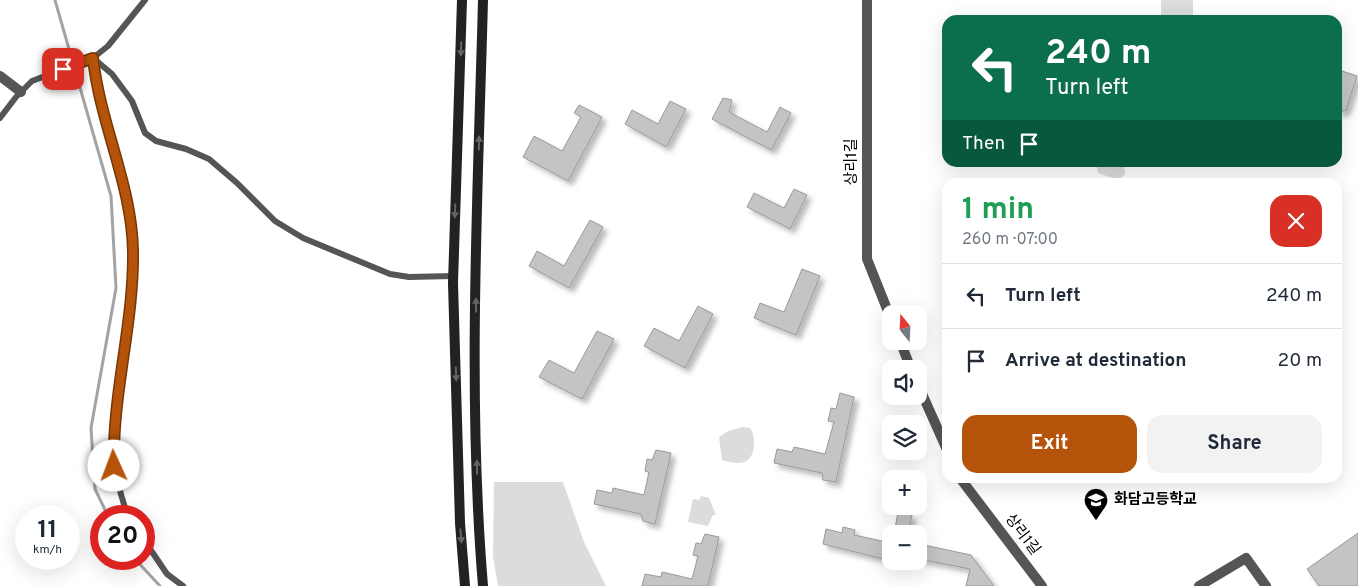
<!DOCTYPE html>
<html lang="en">
<head>
<meta charset="utf-8">
<style>
  :root { --surface:#fff; --page:#f2f2f3; --text:#1f2937; --muted:#747a83; --line:#e0e1e3; --accent:#b45309 }
  body { margin:0; font-family:Overpass,"Noto Sans KR",sans-serif; background:var(--page); color:var(--text); height:100vh; display:flex; flex-direction:column; font-size:19px; white-space:nowrap }
  * { box-sizing:border-box; margin:0 }
  p { font-size:16px; color:var(--muted) }
  .icon { flex:none; width:28px; height:28px; fill:none; stroke:currentColor; stroke-width:2; stroke-linecap:round; stroke-linejoin:round }
  .map { position:relative; flex:1; overflow:hidden }
  .details { position:absolute; left:942px; top:178px; width:400px; height:305px; display:flex; flex-direction:column; background:var(--surface); border-radius:15px; box-shadow:0 5px 20px #0002 }
  .details>* { flex:none }
  .banner { position:absolute; left:942px; top:15px; width:400px; height:152px; border-radius:15px; box-shadow:0 5px 20px #0002; background:#0b6e4f; color:#fff; overflow:hidden }
  .needle { width:32px; rotate:342deg }
  .controls { position:absolute; left:882px; top:305px; display:grid; gap:10px }
  .controls a { display:grid; place-items:center; width:45px; height:45px; border-radius:10px; background:var(--surface); box-shadow:0 5px 20px #0002; font-size:25px }
  .speed { position:absolute; left:15px; top:505px; display:flex; gap:10px; font-size:25px; font-weight:700; text-align:center }
  .speed>* { display:grid; place-content:center; width:65px; height:65px; border-radius:50%; background:var(--surface); box-shadow:0 5px 20px #0002; line-height:1 }
  .speed small { font-size:12px; font-weight:400 }
  .speed .limit { border:8px solid #d22; background:#fff; color:#111 }
  .pin { position:absolute; display:grid; place-items:center; width:42px; height:42px; color:#fff; margin:-21px; border-radius:10px; box-shadow:0 2px 8px #0006 }
  .me { position:absolute; width:55px; margin:-28px; rotate:358deg; stroke-linejoin:round; filter:drop-shadow(0 0 4px #0008) }
  .turn { display:flex; align-items:center; gap:18px; height:105px; padding:0 20px; font-size:22px }
  .turn .icon { width:65px; height:65px; stroke-width:2.5 }
  .turn b { display:block; font-size:35px; line-height:42px }
  .then { display:flex; align-items:center; height:48px; padding:0 20px; background:#0003; gap:10px; font-size:19px }
  .round { display:grid; place-items:center; flex:none; width:52px; height:52px; border-radius:15px; background:var(--page) }
  .overview { display:flex; align-items:center; justify-content:space-between; height:85px; padding:0 20px }
  h1 { font-size:30px; font-weight:700; line-height:38px; color:#1e9e55 }
  .cta { display:flex; gap:10px; margin-top:auto; padding:10px 20px }
  .cta a { flex:1; height:58px; border-radius:15px; background:var(--accent); color:#fff; font-size:20px; font-weight:700; line-height:58px; text-align:center }
  .cta a+a { background:var(--page); color:var(--text) }
  ul { padding:0; list-style:none }
  li { display:flex; align-items:center; gap:15px; height:65px; padding:0 20px; border-top:1px solid var(--line) }
  li div { flex:1 }
  li b { display:block; font-size:19px }
  li em { font-style:normal }
  .map>svg:first-child { display:block }
  .green { fill:#dcdcdc }
  .lines { fill:none; stroke-linecap:round; stroke-linejoin:round }
  .stream { stroke:#a3a3a3; stroke-width:3 }
  .building { fill:#c4c4c4; stroke:#999; filter:url(#shadow) }
  .service { stroke:#555; stroke-width:6 }
  .minor { stroke:#555; stroke-width:10 }
  .tertiary { stroke:#555; stroke-width:10 }
  .secondary { stroke:#222; stroke-width:10 }
  .oneway { fill:#646464 }
  .route-casing { stroke:#753606; stroke-width:12 }
  .route { stroke:#b45309; stroke-width:9 }
  .labels { text-anchor:middle; dominant-baseline:central; stroke-width:4.5; stroke-linejoin:round; paint-order:stroke }
  .street-label { font-size:15px; fill:#000; stroke:#fff }
  .poi-label { font-size:15px; font-weight:bold; fill:#000; stroke:#fff; text-anchor:start }
</style>
</head>
<body>
<div class="map">
<svg width="1358" height="586" viewBox="0 0 1358 586">
  <defs>
    <filter id="shadow"><feDropShadow dx="4.5" dy="4.5" stdDeviation="2.5" flood-color="#0004"/></filter>
  </defs>
  <rect width="100%" height="100%" fill="#fff"/>
  <path class="green" d="M1161 0H1193V20H1161Z
    M1096 163H1124L1125 174 1121 178H1113L1098 173Z
    M743 427 750 428C756 435 756 456 746 461 740 465 729 462 722 460L719 437 728 431Z
    M494 482H563L584 542 606 586H498L493 556Z
    M701 496 709 498 716 515H713L708 526 688 522 693 499 699 500Z"/>
  <g class="lines">
    <path class="stream" d="M55 0 111 196 116 288 91 428 95 489 108 516
      M135 559 160 586"/>
  </g>
  <path class="building" d="M1342 71 1357 76 1346 110 1338 113V83Z
    M723 98 732 100 729 112 767 132 780 107 791 113 771 150 712 119Z
    M670 101 686 109 666 147 625 124 632 110 658 124Z
    M579 105 602 117 568 181 523 157 534 136 562 151 581 117 574 113Z
    M794 189 807 195 790 229 747 207 754 193 784 208Z
    M590 220 603 227 569 288 529 266 537 251 564 266Z
    M802 269 820 276 796 335 754 318 760 303 784 312Z
    M698 306 713 314 685 368 644 346 654 328 679 341Z
    M597 331 614 339 582 399 539 377 549 360 574 373Z
    M840 393 854 397 836 482 823 480 822 473 774 463 777 449 792 452 794 447 825 454 834 422 828 421 831 408 836 409Z
    M656 450 671 453 655 524 643 521 641 514 594 504 597 490 612 493 613 488 644 495 649 472 645 471 647 459 652 460Z
    M898 512 912 515 908 534H894Z
    M843 527 855 530 854 535 891 543V561L823 544 826 529 842 533Z
    M1358 533V586H1319L1307 569Z
    M705 534 719 537 708 586H642L645 574 661 577 662 572 692 579 698 556 693 555 696 543 701 544Z
    M919 544 971 555 994 586H966L970 569 919 559Z"/>
  <g class="lines">
    <path class="service" d="M93 58C101 124 131 184 133 251 133 277 132 304 129 330 120 397 102 450 128 516
      M93 58 112 74 132 101 145 133 156 141 186 149 209 159 237 183 275 221 303 238 390 274 409 277 453 276
      M0 118 16 97 32 81 93 58 108 46 145 0
      M144 540 167 574 183 586"/>
    <path class="minor" d="M0 76 21 92
      M1199 586 1246 558 1266 586"/>
    <path class="tertiary" d="M867 0V259L891 319
      M900 341 911 369
      M919 387 948 452
      M960 478 1042 586"/>
    <path class="secondary" d="M462 0 453 283 460 523 465 586
      M483 586C467 393 478 193 483 0"/>
  </g>
  <defs><path id="oneway-solid" d="M-6-.8H1V-3.2L6.5 0L1 3.2V.8H-6Z" transform="scale(1.25)"/></defs>
  <g class="oneway">
    <use href="#oneway-solid" transform="translate(461 49) rotate(92)"/>
    <use href="#oneway-solid" transform="translate(479 143) rotate(-89)"/>
    <use href="#oneway-solid" transform="translate(455 211) rotate(92)"/>
    <use href="#oneway-solid" transform="translate(476 305) rotate(-90)"/>
    <use href="#oneway-solid" transform="translate(456 374) rotate(88)"/>
    <use href="#oneway-solid" transform="translate(477 467) rotate(-90)"/>
    <use href="#oneway-solid" transform="translate(461 536) rotate(85)"/>
  </g>
  <g class="lines">
    <defs>
      <path id="route" d="M63 69 93 58C100 124 132 185 133 251 134 324 112 394 114 466"/>
    </defs>
    <use href="#route" class="route-casing"/>
    <use href="#route" class="route"/>
  </g>
  <defs>
    <symbol id="school-pin" viewBox="-11 -11 22 30"><path d="M0 17L-7.5 6A9.5 9.5 0 1 1 7.5 6Z" fill="#000" stroke="#fff"/><path d="M0-5L7-2L0 1L-7-2ZM-4 1L0 2.5L4 1V4Q0 6-4 4Z" fill="#fff"/></symbol>
  </defs>
  <g fill-rule="evenodd">
    <use href="#school-pin" x="1082" y="486" width="28" height="38"/>
  </g>
  <g class="labels">
    <g class="street-label">
      <text transform="translate(852 162) rotate(-90)">상리1길</text>
      <text transform="translate(1022 535) rotate(53)">상리1길</text>
    </g>
    <g class="poi-label">
      <text x="1114" y="500">화담고등학교</text>
    </g>
  </g>
</svg>
<div class="controls">
<a><svg class="needle" viewBox="-14 -14 28 28"><path d="M0-13l5 13h-10z" fill="#e53935"/><path d="M0 13l5-13h-10z" fill="#747a83"/></svg></a>
<a><svg class="icon" aria-label="sound" viewBox="0 0 24 24"><path d="M4 9h4l5-4v14l-5-4H4zM17 9q2 3 0 6"/></svg></a>
<a><svg class="icon" aria-label="layers" viewBox="0 0 24 24"><path d="M12 4l9 5-9 5-9-5zM3 14l9 5 9-5"/></svg></a>
<a>+</a>
<a>−</a>
</div>
<div class="speed"><div>11<small>km/h</small></div><div class="limit">20</div></div>
<div class="pin" style="left:63px;top:69px;background:#d93025"><svg class="icon" aria-label="arrive" viewBox="0 0 24 24"><path d="M6 21V4h12l-3 4 3 4H6"/></svg></div>
<svg class="me" style="left:114px;top:466px" viewBox="-20 -20 40 40"><circle r="19" fill="#fff"/><path d="M0-13L10 11 0 6-10 11z" fill="#b45309"/></svg>
<div class="banner">
<div class="turn"><svg class="icon" aria-label="left" viewBox="0 0 24 24"><path d="M17 20v-9H6M10 6l-5 5 5 5"/></svg><div><b>240 m</b>Turn left</div></div>
<div class="then">Then<svg class="icon" aria-label="arrive" viewBox="0 0 24 24"><path d="M6 21V4h12l-3 4 3 4H6"/></svg></div>
</div>
<section class="details">
<div class="overview"><div><h1>1 min</h1><p>260 m · 07:00</p></div><a class="round" style="background:#d93025;color:#fff"><svg class="icon" aria-label="close" viewBox="0 0 24 24"><path d="M6 6l12 12M18 6L6 18"/></svg></a></div>
<ul>
<li><svg class="icon" aria-label="left" viewBox="0 0 24 24"><path d="M17 20v-9H6M10 6l-5 5 5 5"/></svg><div><b>Turn left</b></div><em>240 m</em></li>
<li><svg class="icon" aria-label="arrive" viewBox="0 0 24 24"><path d="M6 21V4h12l-3 4 3 4H6"/></svg><div><b>Arrive at destination</b></div><em>20 m</em></li>
</ul>
<div class="cta"><a>Exit</a><a>Share</a></div>
</section>
</div>
</body>
</html>
